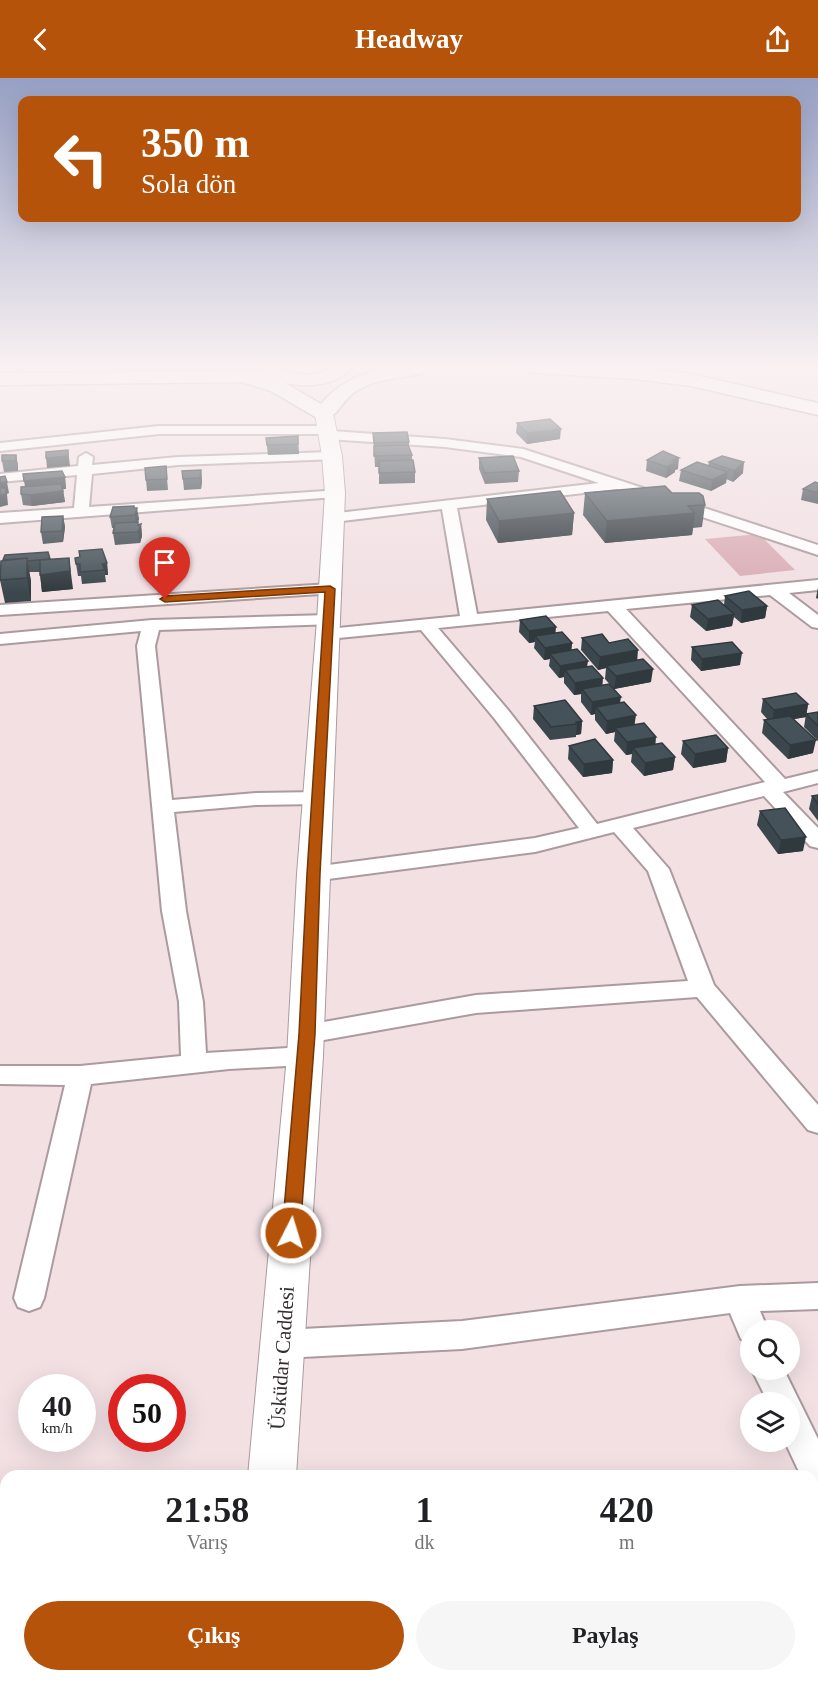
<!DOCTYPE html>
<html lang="tr">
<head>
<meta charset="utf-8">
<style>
  :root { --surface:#fff; --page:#f6f6f6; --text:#202124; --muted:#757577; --accent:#b45309 }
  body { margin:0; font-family:Georgia,serif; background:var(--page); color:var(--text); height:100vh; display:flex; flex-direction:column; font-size:22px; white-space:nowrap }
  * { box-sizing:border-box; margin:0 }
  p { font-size:20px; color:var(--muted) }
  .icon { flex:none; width:33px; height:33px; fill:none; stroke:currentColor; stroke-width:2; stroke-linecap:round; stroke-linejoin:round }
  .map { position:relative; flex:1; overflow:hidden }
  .panel { position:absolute; left:0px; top:1392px; width:819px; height:212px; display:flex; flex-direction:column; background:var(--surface); border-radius:18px 18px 0 0; box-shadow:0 6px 24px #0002 }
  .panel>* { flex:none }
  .hud { position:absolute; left:18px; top:18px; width:783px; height:126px; border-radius:12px; box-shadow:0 6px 24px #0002; background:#b45309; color:#fff; overflow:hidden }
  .tools { position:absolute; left:740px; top:1242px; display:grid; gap:12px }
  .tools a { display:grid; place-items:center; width:60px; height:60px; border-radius:50%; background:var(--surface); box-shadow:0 6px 24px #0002; font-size:30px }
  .speed { position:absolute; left:18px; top:1296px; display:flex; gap:12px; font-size:30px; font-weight:700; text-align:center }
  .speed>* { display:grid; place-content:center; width:78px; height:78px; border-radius:50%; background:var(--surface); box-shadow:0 6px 24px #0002; line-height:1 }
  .speed small { font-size:15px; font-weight:400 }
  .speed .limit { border:9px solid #d22; background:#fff; color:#111 }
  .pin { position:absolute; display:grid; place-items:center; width:51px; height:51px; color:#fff; margin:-62px -26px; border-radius:50% 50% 50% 0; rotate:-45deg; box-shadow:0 0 6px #0007 }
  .pin .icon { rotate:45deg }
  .me { position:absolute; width:66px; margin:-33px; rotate:5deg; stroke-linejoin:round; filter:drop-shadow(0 0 4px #0008) }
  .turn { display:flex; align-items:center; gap:21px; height:126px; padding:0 24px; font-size:27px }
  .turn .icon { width:78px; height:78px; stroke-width:2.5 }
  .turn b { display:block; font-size:42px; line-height:51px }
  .eta { display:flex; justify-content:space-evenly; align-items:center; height:102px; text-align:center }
  .eta b { font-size:36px; font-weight:700; line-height:42px }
  .primary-button { display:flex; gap:12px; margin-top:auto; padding:12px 24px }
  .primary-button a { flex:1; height:69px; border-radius:36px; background:var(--accent); color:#fff; font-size:24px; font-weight:700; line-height:69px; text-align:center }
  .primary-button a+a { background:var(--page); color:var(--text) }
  header { display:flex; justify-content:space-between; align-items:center; height:78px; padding:0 24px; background:var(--accent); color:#fff; font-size:27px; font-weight:700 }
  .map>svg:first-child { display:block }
  .green { fill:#daadb5 }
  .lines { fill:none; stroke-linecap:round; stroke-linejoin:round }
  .stream { stroke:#be818e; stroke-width:4 }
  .street-casing { stroke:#ab9b9e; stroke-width:4 }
  .secondary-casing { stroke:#ab9b9e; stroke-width:2 }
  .highway-casing { stroke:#ab9b9e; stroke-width:3 }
  .street { fill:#fff; fill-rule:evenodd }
  .secondary { fill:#fff; fill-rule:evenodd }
  .highway { fill:#fff; fill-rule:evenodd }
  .wall { fill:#3b474d }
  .shaded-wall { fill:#30393e }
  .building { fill:#455259; stroke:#30393e; stroke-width:1.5 }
  .route { fill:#b45309; stroke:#753606; stroke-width:1.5 }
  .labels { text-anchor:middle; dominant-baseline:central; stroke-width:6; stroke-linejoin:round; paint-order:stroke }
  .street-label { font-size:21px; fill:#342d2f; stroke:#fff }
</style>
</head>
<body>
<header><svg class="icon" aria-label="back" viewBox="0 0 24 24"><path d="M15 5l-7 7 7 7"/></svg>Headway<svg class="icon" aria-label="share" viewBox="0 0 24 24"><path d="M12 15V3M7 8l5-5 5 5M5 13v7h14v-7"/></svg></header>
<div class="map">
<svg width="818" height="1603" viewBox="0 0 818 1603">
  <rect width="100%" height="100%" fill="#f2e0e3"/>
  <path class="green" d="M759 456 795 492 740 498 705 461Z"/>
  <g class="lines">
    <path class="stream" d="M0 304 21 290"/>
    <defs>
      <path id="street" d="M159 348H326L331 349 332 353 445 361 523 371 818 467V477L617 411 457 430 477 536 818 502V512L789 515 818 537V550L812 549 770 517 626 531 785 701 818 693V705L783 714 818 750V770L810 768 764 718 633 750 669 791 714 907 818 1027V1055L808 1052 697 919 476 935 307 965 298 962 294 956 298 950 307 947 476 917 688 903 648 793 614 754 535 774 313 803 305 801 302 796 305 791 313 789 535 760 579 750 494 640 421 552 328 561 322 560 319 556 322 552 328 551 460 538 442 431 334 444 326 439 329 436 599 405 521 379 445 369 328 361 323 360 322 356H159L0 373V365ZM608 533 765 704 597 746 508 632 438 550Z
        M332 374 337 375 339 378 337 381 178 387 92 396 89 429 340 412 342 415 335 419 0 445V435L74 430 77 397 0 404V396L78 388 79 379 86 375 93 379 92 387 178 379Z
        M330 506 336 507 338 511 336 515 0 537V527Z
        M329 537 335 538 338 542 335 546 159 552 155 568 172 722 256 715 318 714 325 716 328 720 325 724 318 726 256 727 174 734 186 833 203 924 206 975 305 969 314 971 318 978 314 985 305 987 229 991 91 1006 44 1220 40 1229 29 1233 18 1229 14 1220 65 1007 0 1006V988H80L181 978 179 924 162 833 137 568 141 553 0 566V556L152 542Z
        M818 1205V1231L760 1233 768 1252H750V1265L741 1261 730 1235 462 1271 282 1280 271 1276 266 1266 271 1256 282 1252 462 1243 740 1208Z
        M752 1292H784L818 1361V1414L813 1412V1398H801L785 1364H789V1324H768Z
        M818 1438V1473L813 1475V1440Z"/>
      <path id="secondary" d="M324 330 331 332 333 336 342 378 345 415 323 978 296 1398H248L287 978 297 796 317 542 325 415 322 378 315 336 317 332Z
        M230 1598H284L283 1603H229Z"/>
      <path id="highway" d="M261 290H280L290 295 306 297 320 295 329 290H350C336 309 306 309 285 305L321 326C346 296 388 284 426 291L423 295C399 301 373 300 352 316 340 326 335 345 317 340L271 313 242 304 0 307V295L262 293Z
        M527 290H641L691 296 818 325V337L691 308 636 301 536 295 530 294Z"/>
    </defs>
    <use href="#street" class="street-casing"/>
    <use href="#secondary" class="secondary-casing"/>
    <use href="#highway" class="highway-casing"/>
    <use href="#street" class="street"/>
    <use href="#secondary" class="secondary"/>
    <use href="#highway" class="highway"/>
  </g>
  <path class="wall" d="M517 345 560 361 527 366 516 355Z
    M373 355 409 364V370L412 377V382L415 394V405L379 406V389H375Z
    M298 358 299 376 268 377 266 360Z
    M16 377 18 388V393L4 394 2 383Z
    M479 380 519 393 518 404 485 406 479 391Z
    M647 382 678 391 675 392V394L666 400 646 393Z
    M709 384 743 395 733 404 726 401V405L711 413 679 403 681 392 708 388Z
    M166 388 168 412 147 413 146 402Z
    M201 392 202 403 201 411 184 412 182 393Z
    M65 399 66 411H63L65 424 32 428 23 427 21 416 25 409Z
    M818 405V426L801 422 803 411Z
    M585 415H672L705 427 702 449 693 450 692 457 605 465 583 437Z
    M487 421 574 435 572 457 498 465 486 442Z
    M135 430 139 441 138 444V447L141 446 142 458 140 465 115 467 113 455 114 450H112L110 439Z
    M63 438 65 449 63 464 43 466 41 454Z
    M75 480 107 485 108 497H105L106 504 82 506 81 498H78Z
    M50 481 73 511 42 514 40 494H29L31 503V523L5 525 0 502 1 483Z
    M818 509V521L816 520Z
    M725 518 767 528 765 540 741 545 734 539 732 548 706 553 690 539 692 527H724Z
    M520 542 555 555 572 565 571 572 587 588 602 607 620 625 635 646 655 666 675 679 673 692 644 698 631 684 632 676 626 677 614 663 615 654 606 656 595 642V636L591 637 581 624V616L574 617 564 605V599L559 600 549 588 550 581 544 582 534 570 535 564 529 565 519 554Z
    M582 560 609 565 637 583 651 604 614 611 605 601 606 590 598 592 581 572Z
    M692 569 740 587 701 593 691 582Z
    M763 621 808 626 806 639 794 641 813 675 788 681 762 655 764 642H768L761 634Z
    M534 628 582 643 581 656 576 657V659L550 662 533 641Z
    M818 634V663L804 649 806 636Z
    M683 663 728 670 726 684 693 690 681 676Z
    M569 668 613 682 612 695 583 699 568 681Z
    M818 717V743L809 731 812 718Z
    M760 733 803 773 778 776 757 747Z"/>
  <path class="shaded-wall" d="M561 351 560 361 527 366V355Z
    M68 372 70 388 47 390 46 380Z
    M16 377 18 388V393L16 383Z
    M679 380 678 391 675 392V394L666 400 667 389 673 382Z
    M744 384 743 395 733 404 734 393Z
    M201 392 202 403 201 411 200 400Z
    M728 394 726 405 711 413 712 402Z
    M65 399 66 411 26 414 24 403Z
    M7 404 9 415 7 416 8 427 0 429V405Z
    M63 413 65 424 32 428 30 417Z
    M137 430 139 441 136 448 135 437Z
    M574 435 572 457 498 465 499 443Z
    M695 435 692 457 605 465 607 443Z
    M63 438 65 449 63 464 62 453Z
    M141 446 142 458 140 465 138 454Z
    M27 480 31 503V523L27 500Z
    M69 480 73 511 42 514 40 497Z
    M107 485 108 497H105V492L102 486Z
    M767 528 765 540 741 545 742 532Z
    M734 536 732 548 706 553 708 541Z
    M556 549 555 561 535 558V564L529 565V553Z
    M572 565 571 577 550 576V581L544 582 545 570Z
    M638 572 637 585 606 588V590L598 592 600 579Z
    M742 575 740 587 701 593 702 581Z
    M588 583 586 595 565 592 564 599 559 600 560 588Z
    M653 591 651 604 614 611 616 598Z
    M603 600 602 613 582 611 581 616 574 617 575 605Z
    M621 619 619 631 596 629 595 636 591 637 592 624Z
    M808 626 806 639 772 645 774 632Z
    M636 637 634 650H615V654L606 656 607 643Z
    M582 643 581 656 576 657 577 646 576 644Z
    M656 659 655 672 633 670 632 676 626 677 627 664Z
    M816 662 813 675 788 681 790 667Z
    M728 670 726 684 693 690 695 676Z
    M675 679 673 692 644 698 645 685Z
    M613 682 612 695 583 699 584 686Z
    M806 759 803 773 778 776 781 762Z"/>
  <path class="building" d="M550 341 561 351 527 355 517 345Z
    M407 354 409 364 374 365 373 355Z
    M298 358V366L267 367 266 360Z
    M408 367 412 377 374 378V368Z
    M68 372V378L46 380V374Z
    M663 373 679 380 673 382 676 383 667 389 647 382Z
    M2 377H16V383H2Z
    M513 378 519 393 485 395 479 380Z
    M722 378 744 384 734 393 709 384Z
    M413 382 415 394 379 395V383Z
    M697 384 728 394 712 402 681 392Z
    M166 388 167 401 146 402 145 390Z
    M201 392 200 400 183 401 182 393Z
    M62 393 65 399 24 403 23 396Z
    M5 398 7 404 0 405V399Z
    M815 404 818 405V415L803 411Z
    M61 406 63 413 30 417 21 416V409Z
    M665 408 672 415H699L703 418 705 427 688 428 695 435 607 443 585 415Z
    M0 410H6V416L0 417Z
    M560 413 574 435 499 443 487 421Z
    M134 428V430H137L135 437 110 439 113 429Z
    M63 438 62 453 41 454 42 439Z
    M138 444V447L141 446 138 454 113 455 115 445Z
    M102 471 107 485 102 486 105 492 80 494V486H76L75 480 80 479 79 473Z
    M48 474 50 481 27 483V480L3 482 5 477Z
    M27 480V500L0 502 1 483Z
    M69 480 70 493 40 497V482Z
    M749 513 767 528 742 532 725 518Z
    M718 522 734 536 708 541 692 527Z
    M546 538 556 549 529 553 520 542Z
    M562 554 572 565 545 570 535 558Z
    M602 556 609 565 628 561 638 572 600 579 582 560Z
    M732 564 742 575 702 581 692 569Z
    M577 571 588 583 560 588 550 576Z
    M643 581 653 591 616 598 606 588Z
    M592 588 603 600 575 605 565 592Z
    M609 606 621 619 592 624 582 611Z
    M796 615 808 626 774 632 763 621Z
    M565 622 582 643 576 644 577 646 551 649 534 628Z
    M624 624 636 637 607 643 596 629Z
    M818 634V648L806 636Z
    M790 638 816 662 790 667 764 642Z
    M644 645 656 659 627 664 615 650Z
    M716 657 728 670 695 676 683 663Z
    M595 661 613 682 584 686 569 668Z
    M662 665 675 679 645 685 633 670Z
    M818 717V726L812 718Z
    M785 730 806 759 781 762 760 733Z"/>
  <linearGradient id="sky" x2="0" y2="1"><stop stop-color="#97a0c4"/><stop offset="0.56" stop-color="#f9f1f2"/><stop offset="1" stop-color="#f9f1f2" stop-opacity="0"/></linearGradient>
  <rect width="818" height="515" fill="url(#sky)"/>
  <path class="route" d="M330 508 335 511 320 796 315 956 300 1155 297 1160 291 1162 285 1160 282 1155 299 956 307 796 325 514 165 524 160 521 165 518Z"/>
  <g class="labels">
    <g class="street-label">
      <text transform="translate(282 1280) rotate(-86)">Üsküdar Caddesi</text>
    </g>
  </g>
</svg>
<div class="tools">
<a><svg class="icon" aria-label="search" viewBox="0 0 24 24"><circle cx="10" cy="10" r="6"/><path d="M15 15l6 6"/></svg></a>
<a><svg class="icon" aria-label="layers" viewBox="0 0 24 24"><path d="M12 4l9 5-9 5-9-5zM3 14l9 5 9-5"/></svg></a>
</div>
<div class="speed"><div>40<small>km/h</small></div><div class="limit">50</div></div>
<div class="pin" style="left:165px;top:521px;background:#d93025"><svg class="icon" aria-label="arrive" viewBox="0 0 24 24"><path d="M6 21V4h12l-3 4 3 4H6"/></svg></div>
<svg class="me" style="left:291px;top:1155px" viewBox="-20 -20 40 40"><circle r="17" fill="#b45309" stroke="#fff" stroke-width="3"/><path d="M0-11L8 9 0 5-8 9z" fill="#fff"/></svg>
<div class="hud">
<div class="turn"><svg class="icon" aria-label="left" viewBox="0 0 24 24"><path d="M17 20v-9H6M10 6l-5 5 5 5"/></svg><div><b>350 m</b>Sola dön</div></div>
</div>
<section class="panel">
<div class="eta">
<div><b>21:58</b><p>Varış</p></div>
<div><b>1</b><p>dk</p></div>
<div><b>420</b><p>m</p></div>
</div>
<div class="primary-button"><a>Çıkış</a><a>Paylaş</a></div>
</section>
</div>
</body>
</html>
